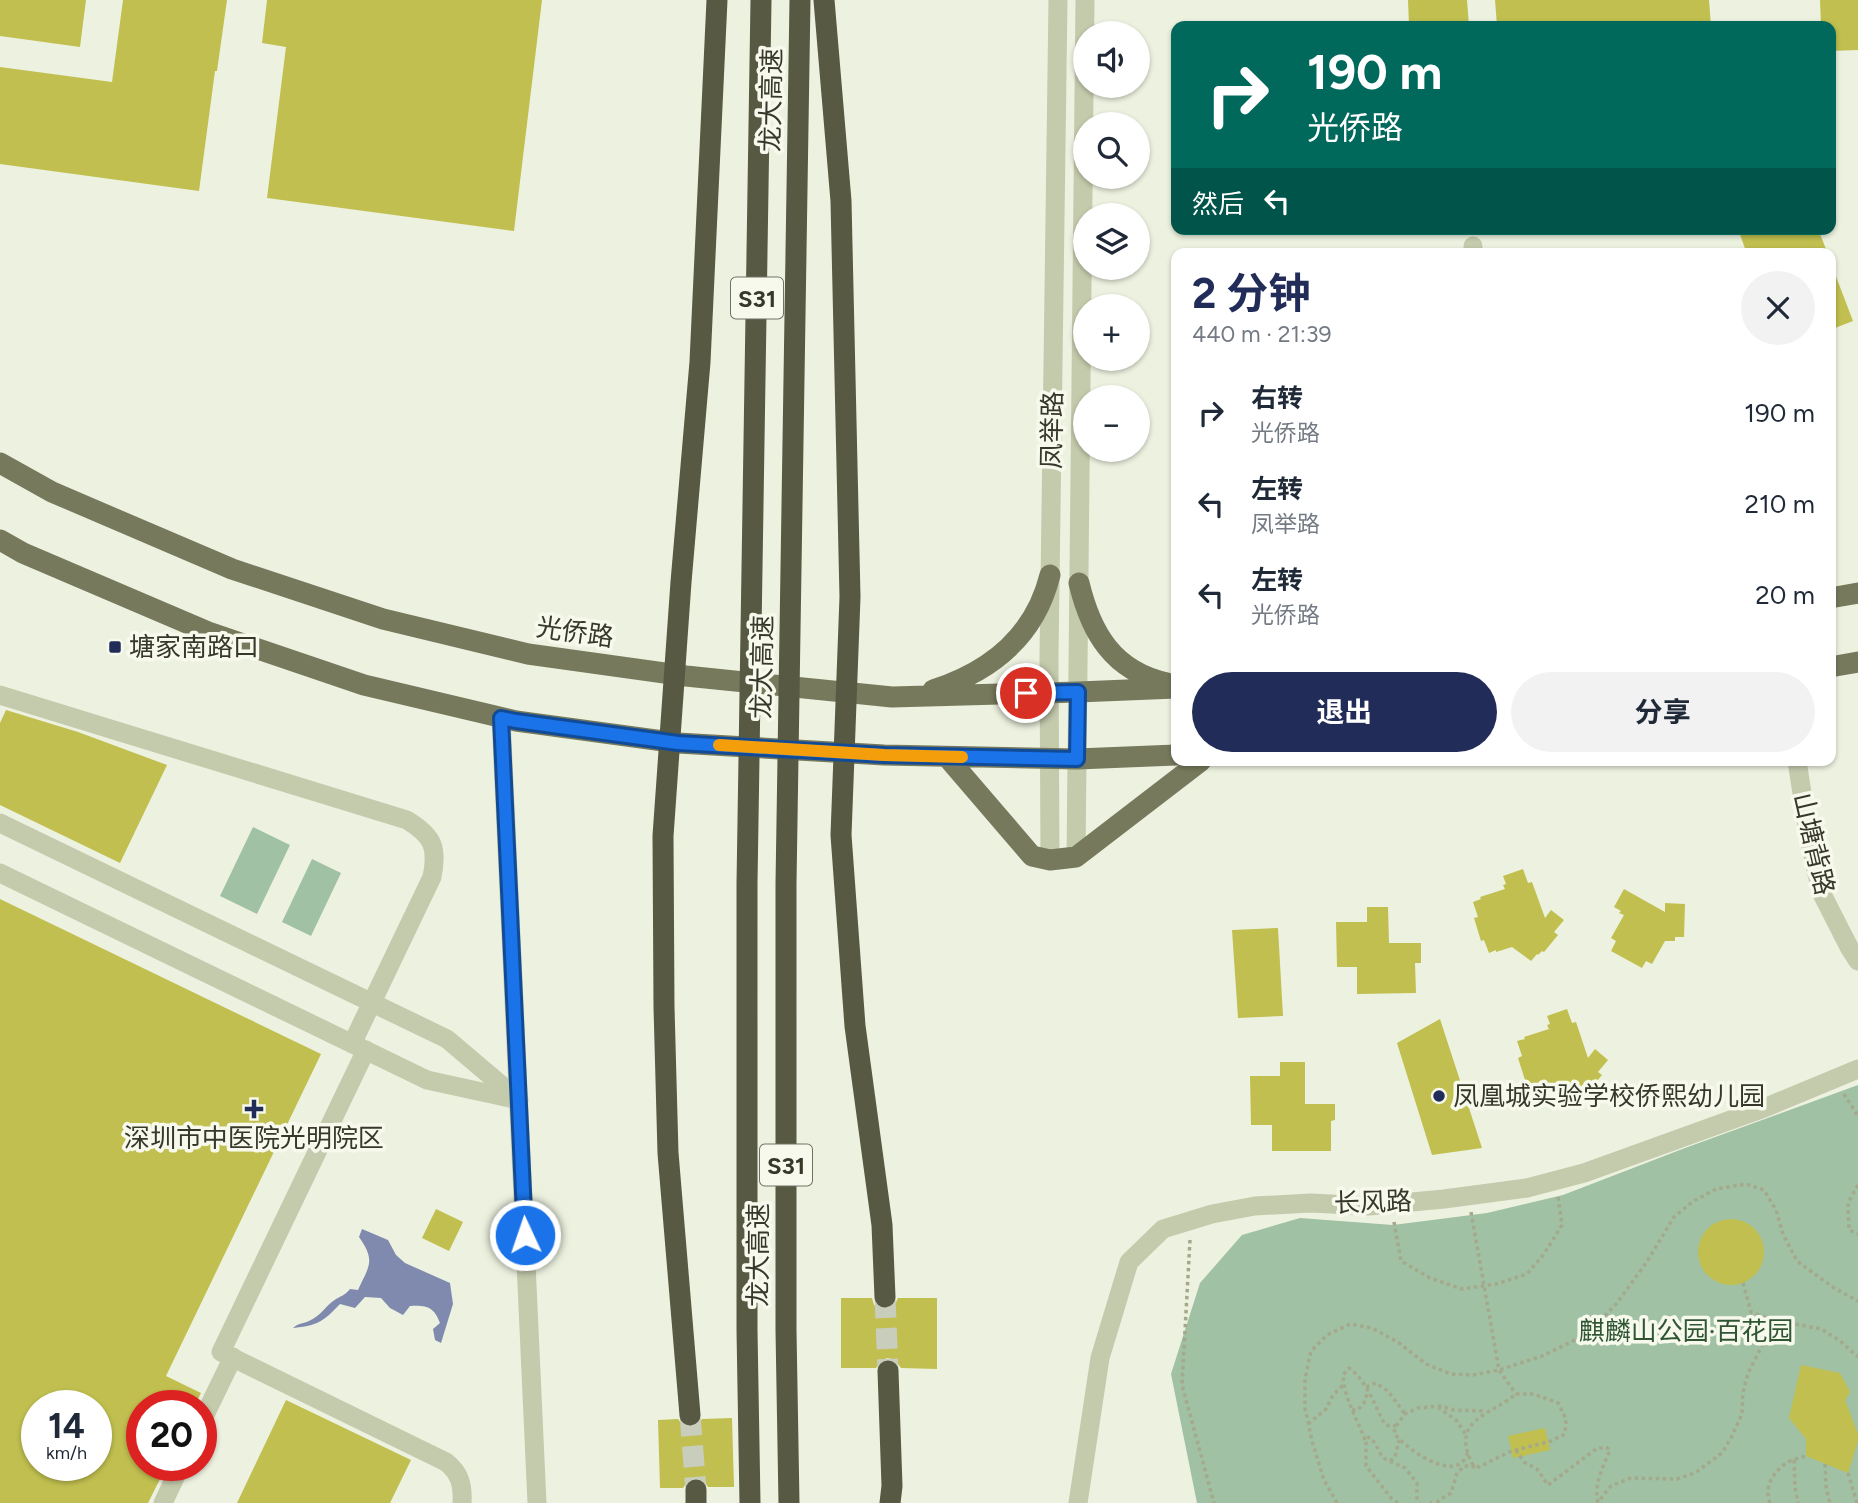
<!DOCTYPE html>
<html lang="zh">
<head>
<meta charset="utf-8">
<style>
  :root { --surface:#fff; --page:#f2f2f3; --text:#1f2937; --muted:#747a83; --accent:#222c58 }
  body { margin:0; font-family:Figtree,"Noto Sans SC",sans-serif; background:var(--page); color:var(--text); height:100vh; display:flex; flex-direction:column; font-size:26px; white-space:nowrap }
  * { box-sizing:border-box; margin:0 }
  p { font-size:23px; color:var(--muted) }
  .icon { flex:none; width:38px; height:38px; fill:none; stroke:currentColor; stroke-width:2; stroke-linecap:round; stroke-linejoin:round }
  .map { position:relative; flex:1; overflow:hidden }
  .sheet { position:absolute; left:1171px; top:248px; width:665px; height:518px; display:flex; flex-direction:column; background:var(--surface); border-radius:14px; box-shadow:0 2px 5px #0004 }
  .sheet>* { flex:none }
  .banner { position:absolute; left:1171px; top:21px; width:665px; height:214px; border-radius:14px; box-shadow:0 2px 5px #0004; background:#00695c; color:#fff; overflow:hidden }
  .controls { position:absolute; left:1073px; top:21px; display:grid; gap:14px }
  .controls a { display:grid; place-items:center; width:77px; height:77px; border-radius:50%; background:var(--surface); box-shadow:0 2px 5px #0004; font-size:35px }
  .speed { position:absolute; left:21px; top:1390px; display:flex; gap:14px; font-size:35px; font-weight:700; text-align:center }
  .speed>* { display:grid; place-content:center; width:91px; height:91px; border-radius:50%; background:var(--surface); box-shadow:0 2px 5px #0004; line-height:1 }
  .speed small { font-size:18px; font-weight:400 }
  .speed .limit { border:10px solid #d22; background:#fff; color:#111 }
  .pin { position:absolute; display:grid; place-items:center; width:60px; height:60px; color:#fff; margin:-30px; border:4px solid #fff; border-radius:50%; box-shadow:0 2px 7px #0007 }
  .me { position:absolute; width:77px; margin:-38px; rotate:357deg; stroke-linejoin:round; filter:drop-shadow(0 0 5px #0008) }
  .turn { display:flex; align-items:center; gap:24px; height:147px; padding:0 21px; font-size:32px }
  .turn .icon { width:91px; height:91px; stroke-width:2.5 }
  .turn b { display:block; font-size:49px; line-height:60px }
  .then { display:flex; align-items:center; height:66px; padding:0 21px; background:#0003; gap:14px; font-size:26px }
  .round { display:grid; place-items:center; flex:none; width:74px; height:74px; border-radius:37px; background:var(--page) }
  .headline { display:flex; align-items:center; justify-content:space-between; height:119px; padding:0 21px }
  h1 { font-size:42px; font-weight:700; line-height:52px; color:var(--accent) }
  .action { display:flex; gap:14px; margin-top:auto; padding:14px 21px }
  .action a { flex:1; height:80px; border-radius:42px; background:var(--accent); color:#fff; font-size:28px; font-weight:700; line-height:80px; text-align:center }
  .action a+a { background:var(--page); color:var(--text) }
  ul { padding:0; list-style:none }
  li { display:flex; align-items:center; gap:21px; height:91px; padding:0 21px }
  li div { flex:1 }
  li b { display:block; font-size:26px }
  li em { font-style:normal }
  .map>svg:first-child { display:block }
  .green { fill:#a0c1a3 }
  .water { fill:#808aae }
  .building { fill:#c0bf4f; fill-rule:evenodd }
  .lines { fill:none; stroke-linecap:round; stroke-linejoin:round }
  .highway-tunnel { stroke:#c9cdbc; stroke-width:21; stroke-dasharray:21 10; stroke-linecap:butt }
  .path { stroke:#a4a98b; stroke-width:3.5; stroke-dasharray:3.5 3.5; stroke-linecap:butt }
  .minor { stroke:#c4caac; stroke-width:19 }
  .major { stroke:#77795c; stroke-width:21 }
  .highway { stroke:#575942; stroke-width:21 }
  .route-casing { stroke:#114b97; stroke-width:18 }
  .route { stroke:#1a73e8; stroke-width:12 }
  .slow { stroke:#f59e0b; stroke-width:12 }
  .poi-dot { fill:#222c58; stroke:#f6f9ec; stroke-width:2.5 }
  .labels { text-anchor:middle; dominant-baseline:central; stroke-width:7; stroke-linejoin:round; paint-order:stroke }
  .shield { fill:#f6f9ec; stroke:#707264; stroke-width:2 }
  .shield-label { font-size:24px; font-weight:bold; fill:#37382a }
  .street-label { font-size:26px; fill:#37382a; stroke:#f6f9ec }
  .poi-label { font-size:26px; fill:#37382a; stroke:#f6f9ec; text-anchor:start }
  .park-label { font-size:26px; fill:#2f5533; stroke:#f6f9ec }
</style>
</head>
<body>
<div class="map">
<svg width="1858" height="1503" viewBox="0 0 1858 1503">
  <rect width="100%" height="100%" fill="#edf2e0"/>
  <path class="green" d="M253 827 290 845 257 914 220 896Z
    M312 859 341 873 311 936 282 922Z
    M1858 1085V1503H1197L1171 1374 1200 1283 1242 1235 1300 1218 1393 1225 1487 1213 1563 1195 1685 1148Z"/>
  <path class="water" d="M362 1229 388 1240 396 1255 405 1263 450 1283 453 1304 441 1343 435 1340 433 1329 440 1323C434 1307 427 1305 410 1306L403 1315 390 1308 381 1298 365 1297 355 1308 340 1304C324 1321 317 1326 293 1328 298 1323 302 1324 309 1321 321 1316 326 1305 336 1299 343 1295 345 1295 350 1289L358 1290C369 1266 376 1261 359 1237Z"/>
  <path class="building" d="M0 0H86L80 47 0 36Z
    M123 0H227L217 71H215L199 191 0 164V67L112 82Z
    M267 0H542L514 231 267 198 286 47 262 43Z
    M1408 0H1467L1469 26H1409Z
    M1495 0H1709L1711 26H1497Z
    M1820 0H1858V50L1830 51V26H1821Z
    M1738 229H1818L1828 254H1747Z
    M1830 266H1832L1853 321 1830 330Z
    M6 710 78 732 167 765 120 863 0 805V723Z
    M1523 869 1528 883 1532 882 1545 918 1551 910 1564 920 1554 932 1558 935 1544 952 1542 951 1538 955 1537 954 1531 961 1512 947 1496 952V950L1489 953 1484 940 1481 941 1474 918 1478 917 1473 902 1481 899 1480 897 1505 889 1503 885 1506 884 1503 876Z
    M1624 889 1665 912V903L1685 904 1684 937H1675V941H1665L1652 964 1646 961 1642 968 1611 951 1616 941 1611 938 1624 915 1619 913 1621 911 1614 907Z
    M0 899 321 1054 166 1376 201 1393 195 1405H142V1465H167L148 1503H0ZM37 1405H96V1465H37Z
    M1367 907H1388L1389 943H1421V963H1415L1416 993 1357 994V967H1337L1336 922H1367Z
    M1278 928 1283 1016 1238 1018 1232 930Z
    M1567 1009 1572 1023 1576 1022 1588 1058 1595 1049 1608 1060 1598 1072 1602 1075 1588 1092 1586 1091 1582 1095 1581 1094 1575 1101 1556 1087 1533 1092 1528 1080H1525L1518 1058 1522 1056 1517 1041 1525 1039 1524 1037 1549 1029 1547 1025 1550 1024 1547 1016Z
    M1440 1019 1482 1148 1432 1155 1397 1043Z
    M1280 1062H1305V1104H1335V1120L1331 1121V1151H1272V1125H1251L1250 1076H1280Z
    M436 1209 463 1222 449 1251 422 1238Z
    M1698 1252a33 33 0 1 1 66 0a33 33 0 1 1-66 0Z
    M841 1298H872L874 1305 878 1308 885 1310 893 1308 898 1298H937V1369L901 1368 895 1360 888 1358 881 1360 876 1368H841Z
    M1801 1365 1840 1373 1850 1392 1845 1400 1858 1434V1441L1848 1473 1806 1456V1439L1789 1418Z
    M286 1400 411 1460 390 1503H237Z
    M732 1418 734 1487H708L703 1479 695 1477 689 1479 683 1488H660L658 1420 678 1419 684 1427 690 1428 698 1425 702 1419Z
    M1545 1428 1550 1450 1513 1458 1508 1436Z"/>
  <g class="lines">
    <path class="highway-tunnel" d="M885 1297 888 1371
      M690 1415 696 1490"/>
    <path class="path" d="M1844 1094 1858 1116
      M1858 1185 1848 1203 1849 1230 1858 1234
      M1471 1212 1499 1370 1516 1394
      M1394 1222 1401 1261 1430 1278 1462 1289 1496 1284 1527 1274 1544 1254 1562 1225 1558 1197
      M1190 1240 1182 1385 1214 1503
      M1743 1283 1751 1312 1786 1326
      M1366 1387 1376 1383 1388 1391 1405 1414
      M1516 1394H1534L1558 1403 1566 1419 1565 1434 1551 1441 1509 1452 1479 1467 1473 1465C1449 1419 1490 1416 1516 1394Z
      M1438 1407 1457 1421 1466 1435
      M1352 1410H1358L1364 1403 1368 1391
      M1308 1424 1326 1409 1333 1395 1343 1385
      M1365 1440C1357 1418 1344 1399 1343 1375L1349 1368C1367 1381 1374 1404 1384 1423L1389 1426H1396
      M1516 1450 1524 1462 1537 1469 1548 1485 1596 1449 1606 1447 1610 1450C1604 1465 1593 1485 1598 1502L1611 1486 1631 1478 1677 1479 1695 1473 1722 1453 1731 1438 1742 1414 1743 1392 1748 1373 1762 1346 1777 1331 1795 1324 1821 1329 1839 1340 1858 1357
      M1468 1453C1466 1456 1464 1461 1461 1463 1445 1476 1404 1447 1394 1433L1396 1426 1405 1414 1418 1408 1440 1406 1454 1410 1486 1411
      M1794 1460 1795 1487 1798 1503
      M1390 1461 1395 1457 1399 1440
      M1825 1464 1826 1487 1830 1503
      M1848 1473 1857 1503
      M1337 1503 1324 1480 1312 1441 1305 1408V1379L1311 1351 1327 1335 1350 1324 1372 1328 1399 1343 1426 1364 1451 1374 1473 1375 1499 1370 1542 1356 1573 1341 1598 1323 1617 1303 1646 1263 1674 1217 1692 1202 1716 1189 1746 1184 1764 1190 1776 1210 1783 1234 1797 1261 1834 1288 1858 1301
      M1398 1503 1391 1498 1366 1466V1441L1369 1437 1375 1443 1380 1453 1385 1459 1405 1468 1417 1483V1498L1420 1503
      M1430 1503H1432
      M1437 1503 1439 1500 1451 1493 1457 1473 1464 1466 1477 1467
      M1770 1503C1764 1487 1772 1474 1785 1464 1790 1460 1799 1458 1806 1456"/>
    <path class="minor" d="M1473 254V246
      M0 695 407 820C433 836 438 847 432 877L352 1044
      M501 718 537 1503
      M1797 761 1809 838 1821 892 1849 947 1858 961
      M0 823 447 1039 519 1100
      M1076 857 1085 0
      M1050 860 1049 656 1058 0
      M0 873 427 1080 514 1099
      M366 1050 221 1352 446 1462C460 1473 463 1485 462 1503
      M201 1423 233 1357
      M163 1503 181 1465
      M1078 1503 1100 1358 1129 1262 1163 1229 1212 1214 1255 1206 1311 1203 1369 1206 1444 1199 1527 1188 1584 1173 1764 1108 1858 1069"/>
    <path class="major" d="M0 463 52 492 232 569 383 619 528 654 686 676 892 697 1078 692 1176 688
      M0 540 23 553 208 632 364 685 516 721 678 743 884 755 1077 759 1176 755
      M1079 583C1091 633 1113 671 1167 683
      M1830 598 1858 593
      M1830 667 1858 662
      M933 690C992 671 1035 636 1050 575
      M947 757 1032 856 1050 860 1076 857 1201 761"/>
    <path class="highway" d="M824 0 841 201 850 597 841 835 855 1026 882 1225 885 1297
      M888 1371 892 1486 890 1503
      M690 1415 668 1153 664 1007 663 836 681 582 700 362 717 0
      M696 1490V1503
      M750 1503 747 1330V884L761 0
      M789 1503 786 1330V884L800 0"/>
  </g>
  <g class="lines">
    <defs>
      <path id="route" d="M525 1235 501 718 516 721 678 743 884 755 1077 759 1078 692 1026 693"/>
    </defs>
    <use href="#route" class="route-casing"/>
    <use href="#route" class="route"/>
    <path class="slow" d="M719 745 884 755 962 757"/>
  </g>
  <g class="poi-dot">
    <rect x="108" y="640" width="14" height="14" rx="3.5"/>
    <circle cx="1439" cy="1096" r="7"/>
    <path d="M250.5 1098.5h7v7h7v7h-7v7h-7v-7h-7v-7h7z"/>
  </g>
  <g class="labels">
    <g class="shield">
      <rect x="731" y="277.5" width="52" height="41" rx="5"/>
      <rect x="760" y="1144.5" width="52" height="41" rx="5"/>
    </g>
    <g class="shield-label">
      <text x="757" y="298">S31</text>
      <text x="786" y="1165">S31</text>
    </g>
    <g class="street-label">
      <text transform="translate(771 100) rotate(-89)">龙大高速</text>
      <text transform="translate(1052 430) rotate(-89)">凤举路</text>
      <text transform="translate(575 632) rotate(8)">光侨路</text>
      <text transform="translate(762 667) rotate(-89)">龙大高速</text>
      <text transform="translate(1814 844) rotate(77)">山塘背路</text>
      <text transform="translate(1373 1202) rotate(-2)">长风路</text>
      <text transform="translate(758 1255) rotate(-90)">龙大高速</text>
    </g>
    <g class="poi-label">
      <text x="129" y="647">塘家南路口</text>
      <text x="1453" y="1096">凤凰城实验学校侨熙幼儿园</text>
      <text x="254" y="1138" text-anchor="middle">深圳市中医院光明院区</text>
    </g>
    <g class="park-label">
      <text x="1686" y="1331">麒麟山公园·百花园</text>
    </g>
  </g>
</svg>
<div class="controls">
<a><svg class="icon" aria-label="sound" viewBox="0 0 24 24"><path d="M4 9h4l5-4v14l-5-4H4zM17 9q2 3 0 6"/></svg></a>
<a><svg class="icon" aria-label="search" viewBox="0 0 24 24"><circle cx="10" cy="10" r="6"/><path d="M15 15l6 6"/></svg></a>
<a><svg class="icon" aria-label="layers" viewBox="0 0 24 24"><path d="M12 4l9 5-9 5-9-5zM3 14l9 5 9-5"/></svg></a>
<a>+</a>
<a>−</a>
</div>
<div class="speed"><div>14<small>km/h</small></div><div class="limit">20</div></div>
<div class="pin" style="left:1026px;top:693px;background:#d93025"><svg class="icon" aria-label="arrive" viewBox="0 0 24 24"><path d="M6 21V4h12l-3 4 3 4H6"/></svg></div>
<svg class="me" style="left:525px;top:1235px" viewBox="-20 -20 40 40"><circle r="17" fill="#1a73e8" stroke="#fff" stroke-width="3"/><path d="M0-11L8 9 0 5-8 9z" fill="#fff"/></svg>
<div class="banner">
<div class="turn"><svg class="icon" aria-label="right" viewBox="0 0 24 24"><path d="M7 20v-9h11M14 6l5 5-5 5"/></svg><div><b>190 m</b>光侨路</div></div>
<div class="then">然后<svg class="icon" aria-label="left" viewBox="0 0 24 24"><path d="M17 20v-9H6M10 6l-5 5 5 5"/></svg></div>
</div>
<section class="sheet">
<div class="headline"><div><h1>2 分钟</h1><p>440 m · 21:39</p></div><a class="round"><svg class="icon" aria-label="close" viewBox="0 0 24 24"><path d="M6 6l12 12M18 6L6 18"/></svg></a></div>
<ul>
<li><svg class="icon" aria-label="right" viewBox="0 0 24 24"><path d="M7 20v-9h11M14 6l5 5-5 5"/></svg><div><b>右转</b><p>光侨路</p></div><em>190 m</em></li>
<li><svg class="icon" aria-label="left" viewBox="0 0 24 24"><path d="M17 20v-9H6M10 6l-5 5 5 5"/></svg><div><b>左转</b><p>凤举路</p></div><em>210 m</em></li>
<li><svg class="icon" aria-label="left" viewBox="0 0 24 24"><path d="M17 20v-9H6M10 6l-5 5 5 5"/></svg><div><b>左转</b><p>光侨路</p></div><em>20 m</em></li>
</ul>
<div class="action"><a>退出</a><a>分享</a></div>
</section>
</div>
</body>
</html>
